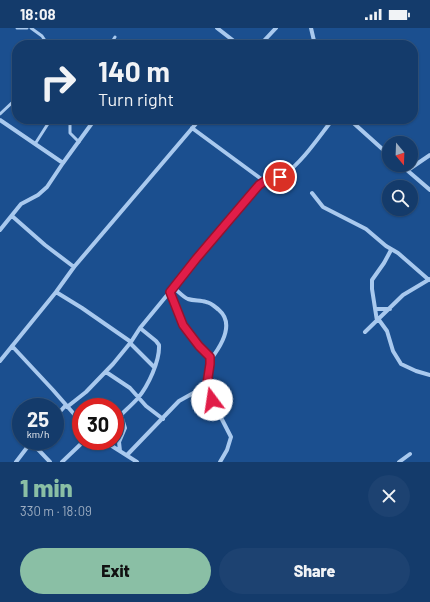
<!DOCTYPE html>
<html lang="en">
<head>
<meta charset="utf-8">
<style>
  :root { --surface:#143b6b; --page:#1d4271; --text:#f1f3f6; --muted:#9dadc1; --line:#33557e; --accent:#8abfa5 }
  body { margin:0; font-family:Barlow,sans-serif; background:var(--page); color:var(--text); height:100vh; display:flex; flex-direction:column; font-size:15px; white-space:nowrap }
  * { box-sizing:border-box; margin:0 }
  p { font-size:13px; color:var(--muted) }
  .icon { flex:none; width:22px; height:22px; fill:none; stroke:currentColor; stroke-width:2; stroke-linecap:round; stroke-linejoin:round }
  .map { position:relative; height:434px; overflow:hidden }
  .side { display:flex; flex-direction:column; background:var(--surface); flex:1 }
  .side>* { flex:none }
  .top-card { position:absolute; left:12px; top:12px; width:406px; height:84px; border-radius:16px; box-shadow:0 1px 3px #0004,0 0 0 1px var(--line); background:#143b6b; color:var(--text); overflow:hidden }
  .needle { width:26px; rotate:161deg }
  .fabs { position:absolute; left:382px; top:108px; display:grid; gap:8px }
  .fabs a { display:grid; place-items:center; width:36px; height:36px; border-radius:50%; background:var(--surface); box-shadow:0 1px 3px #0004,0 0 0 1px var(--line); font-size:20px }
  .speed { position:absolute; left:12px; top:370px; display:flex; gap:8px; font-size:20px; font-weight:700; text-align:center }
  .speed>* { display:grid; place-content:center; width:52px; height:52px; border-radius:50%; background:var(--surface); box-shadow:0 1px 3px #0004,0 0 0 1px var(--line); line-height:1 }
  .speed small { font-size:10px; font-weight:400 }
  .speed .limit { border:6px solid #d22; background:#fff; color:#111 }
  .pin { position:absolute; display:grid; place-items:center; width:34px; height:34px; color:#fff; margin:-17px; border:2px solid #fff; border-radius:50%; box-shadow:0 1px 4px #0007 }
  .me { position:absolute; width:44px; margin:-22px; rotate:346deg; stroke-linejoin:round; filter:drop-shadow(0 0 3px #0008) }
  .turn { display:flex; align-items:center; gap:14px; height:84px; padding:0 20px; font-size:18px }
  .turn .icon { width:52px; height:52px; stroke-width:2.5 }
  .turn b { display:block; font-size:28px; line-height:34px }
  .round { display:grid; place-items:center; flex:none; width:42px; height:42px; border-radius:21px; background:var(--page) }
  .head { display:flex; align-items:center; justify-content:space-between; height:68px; padding:0 20px }
  h1 { font-size:24px; font-weight:800; line-height:30px; color:var(--accent) }
  .primary-button { display:flex; gap:8px; margin-top:auto; padding:8px 20px }
  .primary-button a { flex:1; height:46px; border-radius:24px; background:var(--accent); color:#111; font-size:16px; font-weight:800; line-height:46px; text-align:center }
  .primary-button a+a { background:var(--page); color:var(--text) }
  .status { display:flex; justify-content:space-between; align-items:center; height:28px; padding:0 20px; background:var(--surface); direction:ltr }
  .status svg { height:11px; fill:currentColor }
  .map>svg:first-child { display:block }
  .lines { fill:none; stroke-linecap:round; stroke-linejoin:round }
  .lane { stroke:#a9c9ee; stroke-width:3 }
  .street { stroke:#a9c9ee; stroke-width:4 }
  .route-casing { stroke:#92132f; stroke-width:10 }
  .route { stroke:#e11d48; stroke-width:7 }
</style>
</head>
<body>
<div class="status"><b>18:08</b><svg viewBox="0 0 49 12"><path d="M0 12V9h3v3zM5 12V6h3v6zM10 12V3h3v9zM15 12V0h3v12zM26 1h20v11H26zM47 4h2v5h-2z"/></svg></div>
<div class="map">
<svg width="430" height="434" viewBox="0 0 430 434">
  <rect width="100%" height="100%" fill="#1b4f8f"/>
  <g class="lines">
    <path class="lane" d="M17 0H27
      M31 0 42 8 48 17
      M110 17 115 9
      M0 86 17 70
      M70 91V105L79 114
      M35 116 51 91"/>
    <path class="street" d="M217 0 239 17
      M311 0 315 17
      M260 17 276 0
      M349 91 389 127
      M0 92 63 135
      M192 100 264 153
      M401 137 430 162
      M408 142 430 127
      M312 165 323 179 366 201 386 218 398 225 429 252
      M12 188 45 217 74 239
      M0 202 21 176 38 167 47 159 63 135 95 91
      M174 260C178 263 183 269 188 271 194 273 201 272 206 274 212 275 215 279 219 282 235 296 221 318 211 331
      M56 264 82 280 131 314
      M170 264 176 282 183 297 199 318 209 327 211 331 207 356 212 372 231 409 227 422 220 434
      M375 281H390
      M379 292 387 303 393 323 401 336 416 343 430 347
      M377 293 372 261V252L384 235 391 222
      M365 304 403 267 430 251
      M130 315 154 339
      M12 318 53 362 81 394
      M0 333 56 264 74 239 200 91
      M106 344 130 360 146 378 163 391
      M67 379 86 364 113 336 131 314 140 300 168 266 196 231 259 157C269 149 275 153 284 147 304 132 318 110 333 91
      M55 389 66 377
      M115 393C122 385 131 378 138 370 148 358 160 333 159 317L156 313 140 300
      M104 413 137 434
      M31 414 50 434
      M120 423 119 414 125 400 121 387
      M127 427 179 373 197 363 207 356
      M16 434 32 413
      M62 434 84 413
      M399 434 410 426"/>
  </g>
  <g class="lines">
    <defs>
      <path id="route" d="M212 372 207 356 210 336V329L199 318 183 297 170 264 196 231 259 157 268 151 280 149"/>
    </defs>
    <use href="#route" class="route-casing"/>
    <use href="#route" class="route"/>
  </g>
</svg>
<div class="fabs">
<a><svg class="needle" viewBox="-14 -14 28 28"><path d="M0-13l5 13h-10z" fill="#e53935"/><path d="M0 13l5-13h-10z" fill="#9dadc1"/></svg></a>
<a><svg class="icon" aria-label="search" viewBox="0 0 24 24"><circle cx="10" cy="10" r="6"/><path d="M15 15l6 6"/></svg></a>
</div>
<div class="speed"><div>25<small>km/h</small></div><div class="limit">30</div></div>
<div class="pin" style="left:280px;top:149px;background:#d93025"><svg class="icon" aria-label="arrive" viewBox="0 0 24 24"><path d="M6 21V4h12l-3 4 3 4H6"/></svg></div>
<svg class="me" style="left:212px;top:372px" viewBox="-20 -20 40 40"><circle r="19" fill="#fff"/><path d="M0-13L10 11 0 6-10 11z" fill="#e11d48"/></svg>
<div class="top-card">
<div class="turn"><svg class="icon" aria-label="right" viewBox="0 0 24 24"><path d="M7 20v-9h11M14 6l5 5-5 5"/></svg><div><b>140 m</b>Turn right</div></div>
</div>
</div>
<section class="side">
<div class="head"><div><h1>1 min</h1><p>330 m · 18:09</p></div><a class="round"><svg class="icon" aria-label="close" viewBox="0 0 24 24"><path d="M6 6l12 12M18 6L6 18"/></svg></a></div>
<div class="primary-button"><a>Exit</a><a>Share</a></div>
</section>
</body>
</html>
